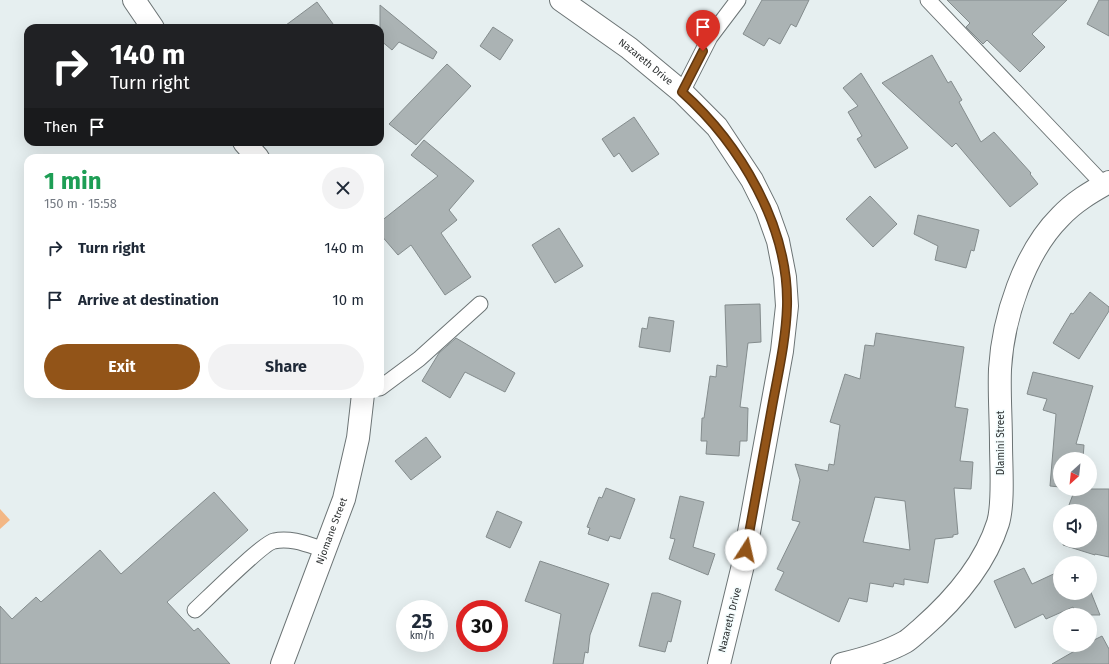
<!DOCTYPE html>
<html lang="en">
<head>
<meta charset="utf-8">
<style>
  :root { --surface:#fff; --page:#f2f2f3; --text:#1f2937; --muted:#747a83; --accent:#925418 }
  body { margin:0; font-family:"Fira Sans",sans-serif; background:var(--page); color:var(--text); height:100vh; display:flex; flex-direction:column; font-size:15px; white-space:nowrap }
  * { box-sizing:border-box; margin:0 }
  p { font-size:13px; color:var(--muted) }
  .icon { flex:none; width:22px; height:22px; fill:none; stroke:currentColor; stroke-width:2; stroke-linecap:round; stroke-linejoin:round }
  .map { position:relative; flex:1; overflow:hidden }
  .sheet { position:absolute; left:24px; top:154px; width:360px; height:244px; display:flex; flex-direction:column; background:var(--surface); border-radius:12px; box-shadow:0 4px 16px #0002 }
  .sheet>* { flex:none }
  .banner { position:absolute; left:24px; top:24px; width:360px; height:122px; border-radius:12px; box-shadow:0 4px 16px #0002; background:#202124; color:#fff; overflow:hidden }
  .needle { width:26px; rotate:207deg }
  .tools { position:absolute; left:1053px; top:452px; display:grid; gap:8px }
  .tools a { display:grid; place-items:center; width:44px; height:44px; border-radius:50%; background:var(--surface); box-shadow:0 4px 16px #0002; font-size:20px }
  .speed { position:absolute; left:396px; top:600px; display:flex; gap:8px; font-size:20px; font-weight:700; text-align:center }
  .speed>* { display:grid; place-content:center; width:52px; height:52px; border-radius:50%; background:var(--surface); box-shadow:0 4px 16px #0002; line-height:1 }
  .speed small { font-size:10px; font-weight:400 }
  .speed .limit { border:6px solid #d22; background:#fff; color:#111 }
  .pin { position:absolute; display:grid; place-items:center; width:34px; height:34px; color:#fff; margin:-41px -17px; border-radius:50% 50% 50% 0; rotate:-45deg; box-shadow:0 0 4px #0007 }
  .pin .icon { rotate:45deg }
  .me { position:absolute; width:44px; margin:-22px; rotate:10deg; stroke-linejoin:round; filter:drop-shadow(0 0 3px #0008) }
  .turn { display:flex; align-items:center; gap:14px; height:84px; padding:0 20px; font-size:18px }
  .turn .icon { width:52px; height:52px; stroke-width:2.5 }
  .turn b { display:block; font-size:28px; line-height:34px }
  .then { display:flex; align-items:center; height:38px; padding:0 20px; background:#0003; gap:8px; font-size:15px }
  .round { display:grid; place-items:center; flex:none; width:42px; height:42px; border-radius:21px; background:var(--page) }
  .head { display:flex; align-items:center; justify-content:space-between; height:68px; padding:0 20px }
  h1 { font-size:24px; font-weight:700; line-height:30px; color:#1e9e55 }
  .cta { display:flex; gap:8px; margin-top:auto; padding:8px 20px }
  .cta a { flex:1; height:46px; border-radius:24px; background:var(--accent); color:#fff; font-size:16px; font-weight:700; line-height:46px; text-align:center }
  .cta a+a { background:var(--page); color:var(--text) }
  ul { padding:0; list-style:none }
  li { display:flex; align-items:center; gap:12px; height:52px; padding:0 20px }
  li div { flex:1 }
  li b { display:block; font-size:15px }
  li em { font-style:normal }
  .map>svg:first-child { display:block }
  .green { fill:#f3b785 }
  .building { fill:#abb3b4; stroke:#848c8d; fill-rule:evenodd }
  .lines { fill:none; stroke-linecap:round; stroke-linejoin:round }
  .lane-casing { stroke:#6c7475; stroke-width:17 }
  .street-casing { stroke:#6c7475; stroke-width:24 }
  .lane { stroke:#fff; stroke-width:15 }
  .street { stroke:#fff; stroke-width:22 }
  .route-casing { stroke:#5f3710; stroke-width:10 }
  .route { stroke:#925418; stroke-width:7 }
  .labels { text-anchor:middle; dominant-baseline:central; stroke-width:3; stroke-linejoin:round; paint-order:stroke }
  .street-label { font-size:10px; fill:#2d3031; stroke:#f3fcfd }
</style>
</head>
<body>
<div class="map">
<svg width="1109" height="664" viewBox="0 0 1109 664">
  <rect width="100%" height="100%" fill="#e6eff0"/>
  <path class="green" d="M0 509 10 520 0 529Z"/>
  <path class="building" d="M762 0H809L796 27 791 24 780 44 769 38 764 46 743 34Z
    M947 0H1067L1032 34 1045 47 1020 72 987 40 983 44 966 27 970 23Z
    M1099 0H1109V36L1087 24Z
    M317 2 336 28H282Z
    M380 5 437 52 433 59 399 42 392 50 380 40Z
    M493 27 513 40 500 60 480 46Z
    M932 55 948 83 951 81 962 100 959 102 981 142 994 132 1031 173 1030 174 1038 184 1010 207 956 143 952 147 882 83Z
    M447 64 471 86 416 145 389 124Z
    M861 73 908 148 875 168 857 139 862 136 848 112 858 106 843 88Z
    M634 117 659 154 632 172 619 153 614 157 602 139Z
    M424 140 474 181 449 210 457 220 441 233 471 277 445 295 411 245 398 255 380 234V222L438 176 411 155Z
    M870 196 897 224 873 247 846 219Z
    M918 215 979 230 974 251 971 250 966 268 935 260 938 246 914 234Z
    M559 228 583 266 555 283 532 245Z
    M1090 292 1109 307V311L1079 359 1053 343 1071 313 1073 314Z
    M760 304 761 342 748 343 740 407 748 408 747 441H740L739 456 706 454 707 441H701L702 418H704L710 376 716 377 717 365 727 367 725 305Z
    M649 317 674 321 670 352 639 347 642 328 647 329Z
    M876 333 964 347 955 407 968 409 960 461 973 462 971 489 954 488 958 534 953 535V537L935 539 928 583 904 579V585L894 583 893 587 870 583 867 602 849 598 839 622 775 590 784 572 777 569 800 522 792 520 800 480 795 464 828 471 829 464 834 465 840 425 830 422 845 374 860 379 865 345 874 346ZM875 497 905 501 910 550 863 542Z
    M456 338 515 373 505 392 465 372 450 398 422 381 439 353Z
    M1033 372 1093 386 1076 444 1084 445 1083 459H1060V487L1050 486 1056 414 1043 410 1047 399 1027 394Z
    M426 437 441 457 411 480 395 461Z
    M606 488 635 499 620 539 610 536 608 541 588 534 590 528 587 527 599 497 602 498Z
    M1075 489H1109V557L1095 554V555L1063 545 1064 541H1090V511H1074L1075 507 1069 505Z
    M214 492 248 530 167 602 194 631 198 628 230 664H0V606L12 619 36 597 41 602 100 550 121 574Z
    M680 496 704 502 693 547 715 554 708 575 669 559 675 539 670 538Z
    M497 511 522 522 510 548 486 537Z
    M540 561 609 584 590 635 588 653 585 652 583 664H553L561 614 525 601Z
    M1024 568 1032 584 1060 571V593H1090V590L1100 615H1076L1073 607 1046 619 1043 614 1015 628 994 581Z
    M652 593H658L681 601 671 642 668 641 665 652 639 646Z
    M1102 636 1109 649V664H1052L1085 645H1090V642Z"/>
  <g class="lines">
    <defs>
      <path id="lane" d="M928 0 1104 185
        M682 92 710 37 738 0
        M380 388 419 359 480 304
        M195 610C207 599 263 543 274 541 291 537 309 545 325 550"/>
      <g id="street">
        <path d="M134 0 153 28"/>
        <path id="s1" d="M561 0 629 48 682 92 717 127 752 180 767 210 778 241 785 277 787 306 782 351 743 565 719 664"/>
        <path d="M244 142 258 158"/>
        <path id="s2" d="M282 664 344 499 358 438 363 394"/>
        <path d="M842 664C863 659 885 653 905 642 910 639 916 633 921 629 953 601 985 564 998 523 1004 503 1001 466 1001 444 1001 419 999 394 1000 369 1003 318 1024 253 1060 217 1074 202 1091 192 1109 182"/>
      </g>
    </defs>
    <use href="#lane" class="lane-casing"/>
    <use href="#street" class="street-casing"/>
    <use href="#lane" class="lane"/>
    <use href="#street" class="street"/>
  </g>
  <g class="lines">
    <defs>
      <path id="route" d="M703 51 682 92C740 144 789 226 787 306 786 340 778 374 772 407 763 455 755 502 746 550"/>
    </defs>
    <use href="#route" class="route-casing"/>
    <use href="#route" class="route"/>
  </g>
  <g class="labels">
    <g class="street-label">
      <text stroke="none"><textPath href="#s1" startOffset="105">Nazareth Drive</textPath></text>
      <text transform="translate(1001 443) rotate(-90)">Dlamini Street</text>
      <text stroke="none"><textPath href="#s2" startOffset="142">Njomane Street</textPath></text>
      <text transform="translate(730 620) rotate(-76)">Nazareth Drive</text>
    </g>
  </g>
</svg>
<div class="tools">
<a><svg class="needle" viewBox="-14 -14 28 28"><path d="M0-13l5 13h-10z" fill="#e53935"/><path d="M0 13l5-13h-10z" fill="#747a83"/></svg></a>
<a><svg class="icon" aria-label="sound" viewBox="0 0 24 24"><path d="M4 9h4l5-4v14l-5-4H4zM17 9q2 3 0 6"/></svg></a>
<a>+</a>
<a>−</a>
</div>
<div class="speed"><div>25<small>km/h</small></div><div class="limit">30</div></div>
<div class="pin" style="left:703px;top:51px;background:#d93025"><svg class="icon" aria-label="arrive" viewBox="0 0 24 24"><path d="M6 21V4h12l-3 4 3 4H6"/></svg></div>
<svg class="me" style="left:746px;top:550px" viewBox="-20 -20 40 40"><circle r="19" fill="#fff"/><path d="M0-13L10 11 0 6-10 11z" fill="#925418"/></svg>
<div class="banner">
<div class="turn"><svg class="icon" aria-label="right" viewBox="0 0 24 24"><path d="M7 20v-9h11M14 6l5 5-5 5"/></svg><div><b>140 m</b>Turn right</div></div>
<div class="then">Then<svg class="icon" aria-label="arrive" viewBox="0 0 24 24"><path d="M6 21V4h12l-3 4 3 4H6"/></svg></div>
</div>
<section class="sheet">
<div class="head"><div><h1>1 min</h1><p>150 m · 15:58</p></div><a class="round"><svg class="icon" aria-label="close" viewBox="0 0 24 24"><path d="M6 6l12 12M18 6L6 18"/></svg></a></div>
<ul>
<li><svg class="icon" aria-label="right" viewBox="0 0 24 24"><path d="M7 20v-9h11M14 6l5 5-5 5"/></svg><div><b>Turn right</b></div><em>140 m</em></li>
<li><svg class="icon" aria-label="arrive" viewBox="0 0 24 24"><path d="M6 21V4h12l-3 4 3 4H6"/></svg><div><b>Arrive at destination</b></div><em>10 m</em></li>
</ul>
<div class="cta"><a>Exit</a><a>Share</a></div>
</section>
</div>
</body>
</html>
